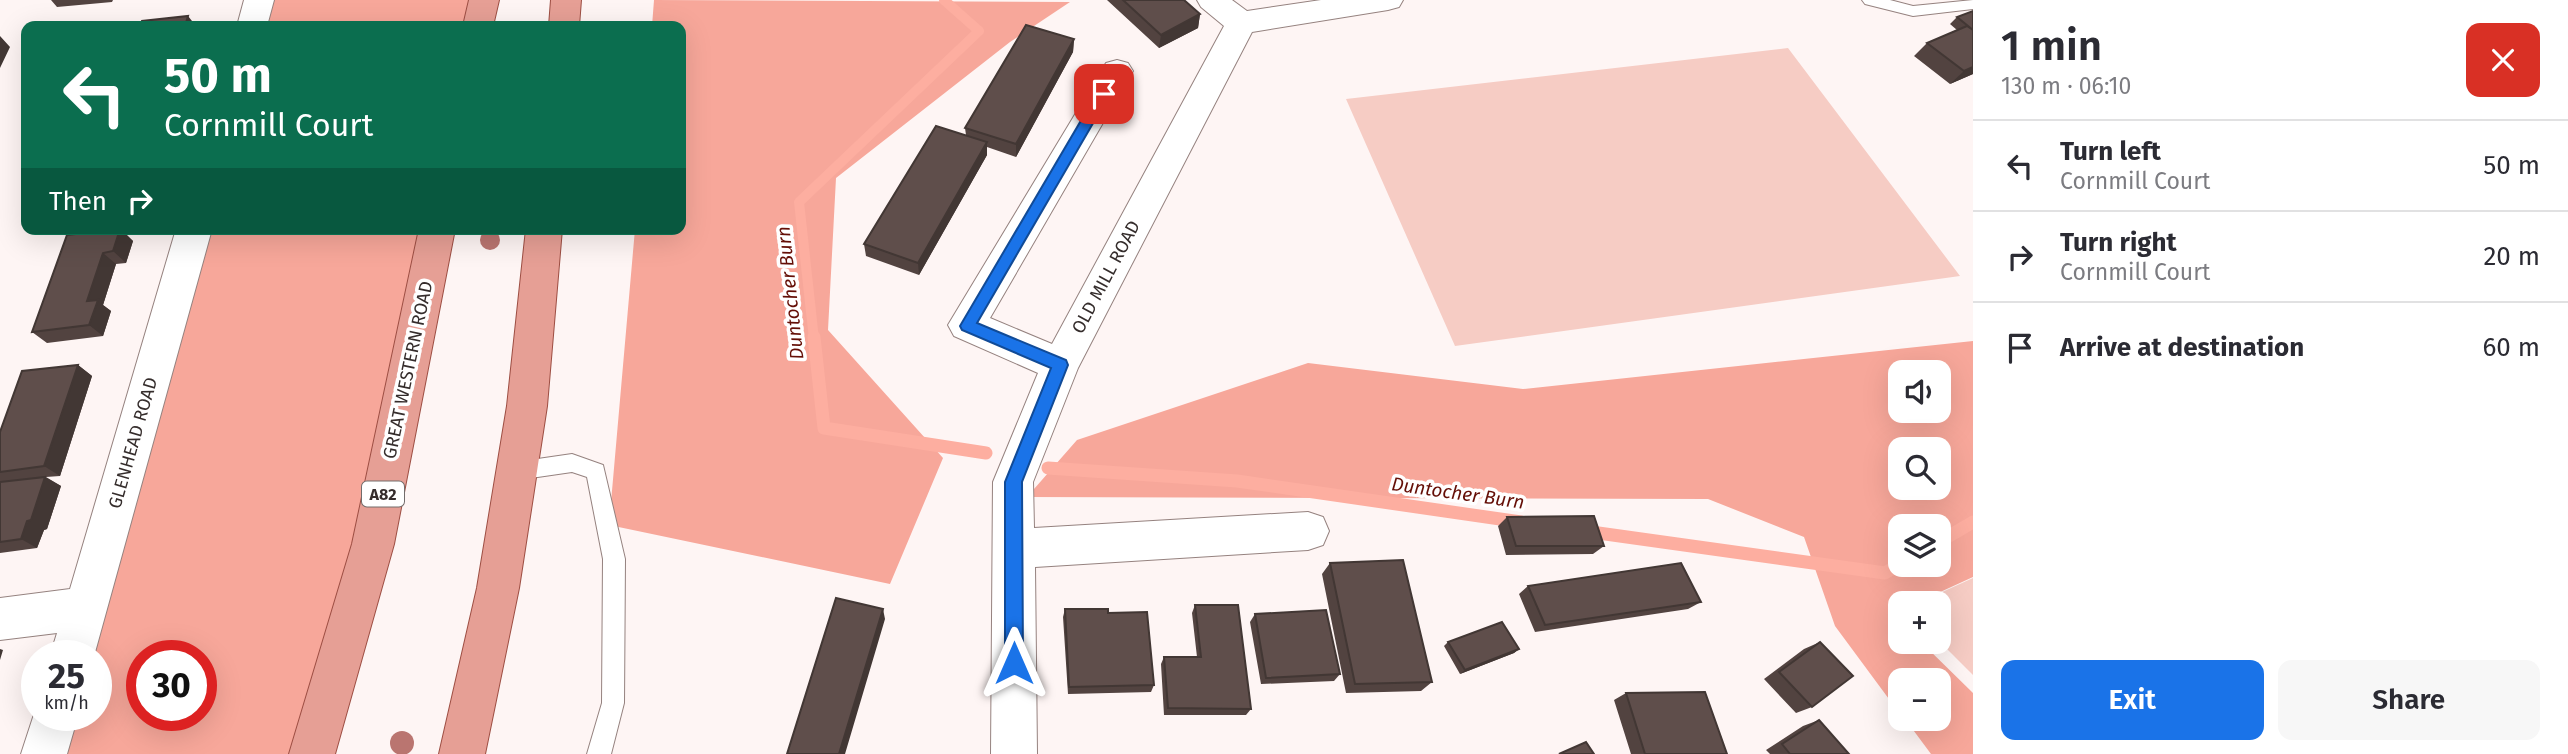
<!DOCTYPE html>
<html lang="en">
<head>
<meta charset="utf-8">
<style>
  :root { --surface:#fff; --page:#f7f7f7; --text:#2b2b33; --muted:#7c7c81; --line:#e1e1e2; --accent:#1a73e8 }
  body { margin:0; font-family:"Fira Sans",sans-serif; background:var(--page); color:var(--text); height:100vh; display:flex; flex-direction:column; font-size:26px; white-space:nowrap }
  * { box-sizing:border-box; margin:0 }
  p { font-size:23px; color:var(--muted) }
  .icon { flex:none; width:38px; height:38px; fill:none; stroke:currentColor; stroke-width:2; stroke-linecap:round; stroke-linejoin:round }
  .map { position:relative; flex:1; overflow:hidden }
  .sheet { display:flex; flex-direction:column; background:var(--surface); width:595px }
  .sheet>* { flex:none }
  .hud { position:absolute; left:21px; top:21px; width:665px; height:214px; border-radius:14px; box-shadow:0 7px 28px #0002; background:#0b6e4f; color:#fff; overflow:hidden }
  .buttons { position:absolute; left:1888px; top:360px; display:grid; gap:14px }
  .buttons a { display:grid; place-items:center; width:63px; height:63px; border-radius:14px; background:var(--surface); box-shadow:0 7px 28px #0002; font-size:35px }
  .speed { position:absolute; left:21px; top:640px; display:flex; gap:14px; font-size:35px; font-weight:700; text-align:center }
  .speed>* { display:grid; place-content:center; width:91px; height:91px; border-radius:50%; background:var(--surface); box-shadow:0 7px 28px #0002; line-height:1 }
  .speed small { font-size:18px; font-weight:400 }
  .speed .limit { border:10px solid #d22; background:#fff; color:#111 }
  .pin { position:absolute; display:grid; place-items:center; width:60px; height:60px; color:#fff; margin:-30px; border-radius:14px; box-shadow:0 4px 10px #0006 }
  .me { position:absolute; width:77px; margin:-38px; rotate:0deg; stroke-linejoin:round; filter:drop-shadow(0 0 5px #0008) }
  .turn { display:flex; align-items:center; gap:24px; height:147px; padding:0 28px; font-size:32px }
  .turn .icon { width:91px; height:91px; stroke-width:2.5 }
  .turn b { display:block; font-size:49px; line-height:60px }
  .then { display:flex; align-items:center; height:66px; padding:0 28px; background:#0003; gap:14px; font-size:26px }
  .round { display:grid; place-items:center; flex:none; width:74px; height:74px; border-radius:14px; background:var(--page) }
  .summary { display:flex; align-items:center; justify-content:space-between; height:119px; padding:0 28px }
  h1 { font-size:42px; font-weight:600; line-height:52px }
  .button { display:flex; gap:14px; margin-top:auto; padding:14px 28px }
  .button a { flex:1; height:80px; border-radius:14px; background:var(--accent); color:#fff; font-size:28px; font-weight:600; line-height:80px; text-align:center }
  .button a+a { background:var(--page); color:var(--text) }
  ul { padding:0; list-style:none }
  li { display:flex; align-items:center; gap:21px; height:91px; padding:0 28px; border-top:2px solid var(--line) }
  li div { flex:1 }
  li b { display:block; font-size:26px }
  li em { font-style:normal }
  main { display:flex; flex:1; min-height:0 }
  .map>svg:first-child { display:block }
  .green { fill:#f6ccc4 }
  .forest { fill:#f7a79a; fill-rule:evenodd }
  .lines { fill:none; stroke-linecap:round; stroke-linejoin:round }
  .stream-far1 { stroke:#fdaea0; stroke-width:10 }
  .stream { stroke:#fdaea0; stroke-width:13 }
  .service-casing { stroke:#95827f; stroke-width:2 }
  .minor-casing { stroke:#95827f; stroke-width:2 }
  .primary-casing { stroke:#9d4e43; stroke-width:2 }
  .service { fill:#fff; fill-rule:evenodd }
  .minor { fill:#fff; fill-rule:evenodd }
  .primary { fill:#e69f95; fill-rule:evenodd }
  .tree { fill:#ba7570 }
  .wall { fill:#524340 }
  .shaded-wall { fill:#423734 }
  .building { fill:#5f4e4b; stroke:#423734; stroke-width:2 }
  .route { fill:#1a73e8; stroke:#114b97; stroke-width:2 }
  .labels { text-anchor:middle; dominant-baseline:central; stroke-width:7; stroke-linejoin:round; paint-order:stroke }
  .shield { fill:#fff; stroke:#726c6b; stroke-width:2 }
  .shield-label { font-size:16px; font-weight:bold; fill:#352d2c }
  .street-label { font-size:18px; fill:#352d2c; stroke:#fff }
  .water-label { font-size:19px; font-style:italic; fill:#650f07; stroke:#fff }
</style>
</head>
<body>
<main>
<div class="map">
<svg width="1973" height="754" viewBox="0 0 1973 754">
  <rect width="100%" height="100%" fill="#fef5f4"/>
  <path class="green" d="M1788 48 1960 276 1455 346 1346 99Z
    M1973 578V675L1939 641V604H1916Z"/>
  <path class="forest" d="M259 0H484L478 26H252Z
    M654 0 1070 2 1010 42 836 178 828 330 943 458 890 584 609 525 635 229H681V26H652Z
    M194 229H437L312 754H44L55 716H96V656H72ZM142 656H201V716H142Z
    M1973 341V577L1914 604H1900V610L1892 614 1900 623V642H1921L1973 693V754H1931L1905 719H1939V681H1900V714L1835 626 1804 537 1708 499 1027 497 1077 440 1308 363 1523 389ZM1900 373H1939V411H1900ZM1900 450H1939V488H1900ZM1900 527H1939V565H1900Z"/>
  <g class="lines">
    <path class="stream-far1" d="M814 339 799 202 979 31 944 0"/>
    <path class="stream" d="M814 337 824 428 986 453
      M1048 468 1237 481 1521 522
      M1584 531 1885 573 1900 564
      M1939 542 1973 522"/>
    <defs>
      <path id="service" d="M1862 0H1890L1913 6 1973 0V9L1913 16 1865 4Z
        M572 454 603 465 625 559 624 703 611 754H587L602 703 603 559 587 477 572 472 517 480 510 477 507 471 510 465 517 462Z"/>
      <path id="minor" d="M244 0H274L267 26H237Z
        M1197 0H1232L1247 11 1321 0H1403L1399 7 1388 10 1252 32 1078 368 1033 482 1034 528 1308 512 1323 517 1329 531 1323 545 1308 550 1035 567 1037 754H991L993 482 1038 373 954 336 948 325 1106 63 1117 60 1128 63 1133 71 990 318 1052 344 1224 26 1201 7Z
        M176 229H212L94 656H50L57 633 0 640V598L70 589Z
        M37 705V716H78L67 754H21Z"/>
      <path id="primary" d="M469 0H499L493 26H463Z
        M551 0H581L579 26H549Z
        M419 229H455L394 544 335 754H289L352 544Z
        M526 229H562L547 406 519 588 485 754H439L477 588 507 406Z"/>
    </defs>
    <use href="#service" class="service-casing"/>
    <use href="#minor" class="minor-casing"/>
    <use href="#primary" class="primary-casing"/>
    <use href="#service" class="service"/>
    <use href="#minor" class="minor"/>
    <use href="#primary" class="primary"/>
  </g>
  <g class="tree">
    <circle cx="490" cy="240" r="10"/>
    <circle cx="402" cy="743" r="12"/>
  </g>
  <path class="wall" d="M51 0H113L112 2 57 7Z
    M1107 0H1184L1200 14 1198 28 1159 48Z
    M1973 11V74L1950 84 1914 56 1927 43 1957 30 1950 24 1957 17Z
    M1074 39 1073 52 1016 157 987 147V155L919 275 866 256 864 244 966 135 965 128Z
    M116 229H121L133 241 126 263 116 264 103 305 111 311 103 336 47 343 32 332Z
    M78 365 92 376 60 476 46 477 61 486 47 529 44 530 37 548 0 553V482H1H0V432Z
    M1507 517 1604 546 1593 554 1506 555 1498 526Z
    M1330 563 1432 682 1421 691 1346 693 1322 574Z
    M1528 586 1701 602 1688 609 1535 632 1519 594Z
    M1195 605 1251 709 1246 715H1164L1161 664 1164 657H1197L1192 613Z
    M1065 609 1108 613 1154 685 1151 692 1068 694 1063 617Z
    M1255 614 1340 674 1334 681 1261 684 1250 622Z
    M1448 642 1519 649 1514 653 1460 674 1444 646Z
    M1820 642 1812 707 1796 713 1764 679 1804 649Z
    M1626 693 1727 754H1631L1614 700Z
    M1819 720 1849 754H1770L1766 750 1803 726Z"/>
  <path class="shaded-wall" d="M1200 14 1198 28 1159 48 1161 35Z
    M188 16 196 26H185Z
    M0 36 10 47 0 68Z
    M1074 39 1073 52 1016 157V144Z
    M1973 67V74L1950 84 1964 71Z
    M987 142V155L919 275 918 263Z
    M120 229 133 241 126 263 113 251Z
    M103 253 116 264 103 305 111 311 103 336 89 325 87 301Z
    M78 365 92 376 60 476 44 466Z
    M45 477 61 486 47 529 44 530 37 548 21 539Z
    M883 609 885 619 845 754H839Z
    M0 649 3 650 0 660Z
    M1519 649 1514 653 1460 674 1465 670Z"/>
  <path class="building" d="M1123 0H1184L1200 14 1161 35Z
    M1973 11V30L1957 17Z
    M188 16 185 26H140L142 21Z
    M1026 25 1074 39 1016 144 965 128Z
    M1967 26 1973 30V67L1964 71 1927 43Z
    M936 126 987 142 918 263 864 244Z
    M120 229 113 251 103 253 87 301 98 300 89 325 32 332 67 235Z
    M78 365 44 466 0 472V432L22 371Z
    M45 477 31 520 27 521 21 539 0 542V482Z
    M1594 516 1604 546H1516L1507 517Z
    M1403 560 1432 682 1355 684 1330 563Z
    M1681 563 1701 602 1545 625 1528 586Z
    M836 598 883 609 839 754H787Z
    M1195 605H1238L1251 709 1168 708 1164 657H1201Z
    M1065 609H1108V613L1147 612 1154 685 1069 687Z
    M1326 610 1340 674 1266 678 1255 614Z
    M1502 622 1519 649 1465 670 1448 642Z
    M1820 642 1853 676 1812 707 1779 672Z
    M1705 692 1727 754H1645L1626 693Z
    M1819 720 1849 754H1790L1782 744Z
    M1586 742 1594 754H1559Z"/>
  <path class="route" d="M1104 89 1110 94 977 323 1066 360 1068 365 1022 482 1023 663 1021 670 1014 672 1008 670 1005 663V482L1051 368 962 330 960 326 1099 90Z"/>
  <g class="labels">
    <rect class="shield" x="362" y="481.5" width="42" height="25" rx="5"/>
    <g class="shield-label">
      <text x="383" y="494">A82</text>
    </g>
    <g class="street-label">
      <text transform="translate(1106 277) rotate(-62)">OLD MILL ROAD</text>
      <text transform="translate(408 370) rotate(-78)">GREAT WESTERN ROAD</text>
      <text transform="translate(133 443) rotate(-74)">GLENHEAD ROAD</text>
    </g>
    <g class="water-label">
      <text transform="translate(790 293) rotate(-96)">Duntocher Burn</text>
      <text transform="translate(1458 493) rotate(8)">Duntocher Burn</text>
    </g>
  </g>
</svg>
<div class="buttons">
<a><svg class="icon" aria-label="sound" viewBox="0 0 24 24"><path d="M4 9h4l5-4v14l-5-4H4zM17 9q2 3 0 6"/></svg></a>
<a><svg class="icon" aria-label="search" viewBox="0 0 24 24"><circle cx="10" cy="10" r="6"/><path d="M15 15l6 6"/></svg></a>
<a><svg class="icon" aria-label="layers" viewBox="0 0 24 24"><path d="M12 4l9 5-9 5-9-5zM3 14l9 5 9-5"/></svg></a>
<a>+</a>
<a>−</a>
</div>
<div class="speed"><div>25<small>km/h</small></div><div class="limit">30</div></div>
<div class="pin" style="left:1104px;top:94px;background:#d93025"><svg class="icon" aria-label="arrive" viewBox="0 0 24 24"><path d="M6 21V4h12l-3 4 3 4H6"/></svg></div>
<svg class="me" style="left:1014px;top:663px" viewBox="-20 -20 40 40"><path d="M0-17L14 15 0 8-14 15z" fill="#1a73e8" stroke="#fff" stroke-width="4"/></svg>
<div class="hud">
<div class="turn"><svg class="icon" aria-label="left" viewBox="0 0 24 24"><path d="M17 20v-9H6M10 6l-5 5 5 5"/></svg><div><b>50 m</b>Cornmill Court</div></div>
<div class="then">Then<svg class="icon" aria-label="right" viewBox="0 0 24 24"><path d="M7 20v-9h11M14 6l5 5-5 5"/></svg></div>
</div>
</div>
<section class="sheet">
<div class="summary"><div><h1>1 min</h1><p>130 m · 06:10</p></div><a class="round" style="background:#d93025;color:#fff"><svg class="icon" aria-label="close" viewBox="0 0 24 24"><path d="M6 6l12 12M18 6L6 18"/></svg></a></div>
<ul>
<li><svg class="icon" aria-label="left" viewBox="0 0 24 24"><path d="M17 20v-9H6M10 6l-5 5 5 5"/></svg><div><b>Turn left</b><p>Cornmill Court</p></div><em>50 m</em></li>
<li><svg class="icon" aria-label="right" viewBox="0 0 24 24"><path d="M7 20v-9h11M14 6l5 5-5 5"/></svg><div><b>Turn right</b><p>Cornmill Court</p></div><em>20 m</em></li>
<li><svg class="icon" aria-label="arrive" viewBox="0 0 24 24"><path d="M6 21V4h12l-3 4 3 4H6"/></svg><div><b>Arrive at destination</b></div><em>60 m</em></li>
</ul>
<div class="button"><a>Exit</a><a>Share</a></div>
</section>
</main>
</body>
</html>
